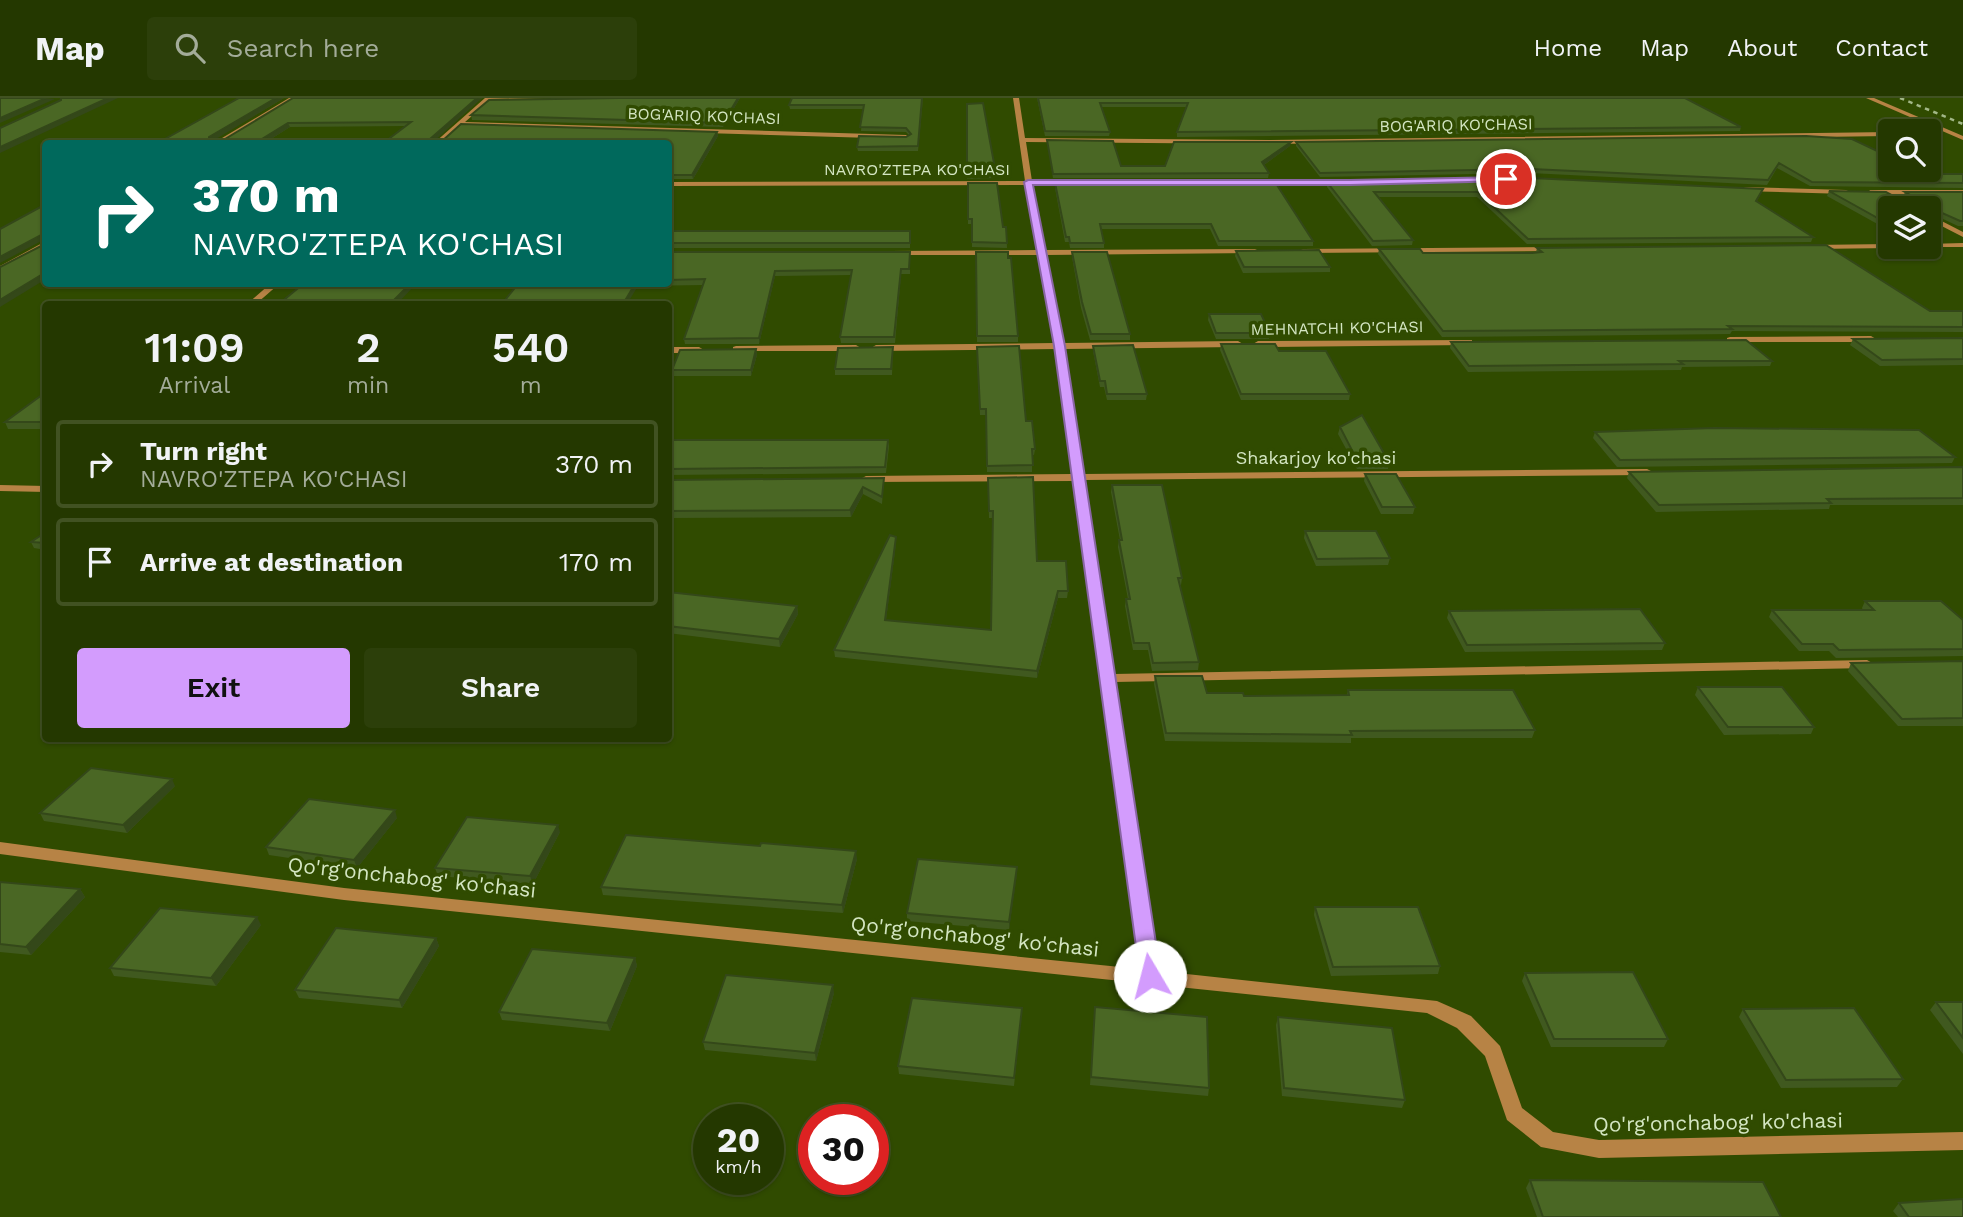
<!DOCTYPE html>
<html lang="en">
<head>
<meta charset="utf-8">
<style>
  :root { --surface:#243800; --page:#2c3f0a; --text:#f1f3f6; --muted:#a3ac99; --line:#415222; --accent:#d39cfd }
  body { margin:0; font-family:"Work Sans",sans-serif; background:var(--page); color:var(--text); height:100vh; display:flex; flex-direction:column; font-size:26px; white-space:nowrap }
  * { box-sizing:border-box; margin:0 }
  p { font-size:23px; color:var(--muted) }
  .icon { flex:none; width:38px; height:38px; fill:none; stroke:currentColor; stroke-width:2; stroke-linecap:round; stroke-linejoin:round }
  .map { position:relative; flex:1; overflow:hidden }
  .details { position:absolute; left:42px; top:203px; width:630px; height:441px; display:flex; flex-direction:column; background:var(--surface); border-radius:7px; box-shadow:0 2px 5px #0004,0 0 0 2px var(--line) }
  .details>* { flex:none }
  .guide { position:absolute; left:42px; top:42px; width:630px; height:147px; border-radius:7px; box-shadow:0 2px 5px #0004,0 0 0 2px var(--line); background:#00695c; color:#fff; overflow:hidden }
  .controls { position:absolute; left:1878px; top:21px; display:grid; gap:14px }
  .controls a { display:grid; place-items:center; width:63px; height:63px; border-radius:7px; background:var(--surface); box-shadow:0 2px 5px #0004,0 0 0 2px var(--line); font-size:35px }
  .speed { position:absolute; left:693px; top:1006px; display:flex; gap:14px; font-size:35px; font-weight:700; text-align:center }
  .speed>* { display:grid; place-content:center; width:91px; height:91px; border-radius:50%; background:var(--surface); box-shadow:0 2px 5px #0004,0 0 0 2px var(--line); line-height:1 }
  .speed small { font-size:18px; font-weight:400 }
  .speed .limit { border:10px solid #d22; background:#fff; color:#111 }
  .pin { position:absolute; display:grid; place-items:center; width:60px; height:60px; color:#fff; margin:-30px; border:4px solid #fff; border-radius:50%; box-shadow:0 2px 7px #0007 }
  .me { position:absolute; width:77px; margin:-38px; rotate:352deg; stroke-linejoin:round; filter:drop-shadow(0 0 5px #0008) }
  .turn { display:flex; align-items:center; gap:24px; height:147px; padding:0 35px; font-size:32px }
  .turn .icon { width:91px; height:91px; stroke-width:2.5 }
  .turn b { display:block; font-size:49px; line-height:60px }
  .eta { display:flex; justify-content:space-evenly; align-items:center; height:119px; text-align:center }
  .eta b { font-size:42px; font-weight:600; line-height:49px }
  .primary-button { display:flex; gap:14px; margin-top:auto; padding:14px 35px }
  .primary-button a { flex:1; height:80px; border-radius:7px; background:var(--accent); color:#111; font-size:28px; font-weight:600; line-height:80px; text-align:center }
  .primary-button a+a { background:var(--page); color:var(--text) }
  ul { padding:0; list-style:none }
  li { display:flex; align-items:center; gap:21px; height:88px; margin:0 14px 10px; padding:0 21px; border:4px solid var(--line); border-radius:7px }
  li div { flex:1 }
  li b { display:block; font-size:26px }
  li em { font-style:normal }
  header { display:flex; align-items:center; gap:42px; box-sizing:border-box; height:98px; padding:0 35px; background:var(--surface); border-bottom:2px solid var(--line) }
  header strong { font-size:33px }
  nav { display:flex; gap:38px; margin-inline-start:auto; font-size:24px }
  .search { width:490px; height:63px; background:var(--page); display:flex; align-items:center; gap:18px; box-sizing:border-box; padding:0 24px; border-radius:7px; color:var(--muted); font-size:26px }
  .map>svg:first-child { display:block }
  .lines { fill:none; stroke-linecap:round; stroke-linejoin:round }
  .minor { fill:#b78345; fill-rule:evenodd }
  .rail { stroke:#a2b787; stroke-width:2.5; stroke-dasharray:4.5 4.5; stroke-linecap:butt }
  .wall { fill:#40591f }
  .shaded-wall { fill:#344819 }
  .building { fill:#4a6724; stroke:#344819; stroke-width:2 }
  .route { fill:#d39cfd; stroke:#8965a4; stroke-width:2 }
  .labels { text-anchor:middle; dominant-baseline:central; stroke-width:7; stroke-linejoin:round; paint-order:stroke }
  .far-street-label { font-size:16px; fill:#d4e6c2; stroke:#304b00 }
  .street-label { font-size:18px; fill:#d4e6c2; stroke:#304b00 }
  .near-street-label { font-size:21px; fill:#d4e6c2; stroke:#304b00 }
</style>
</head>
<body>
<header>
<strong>Map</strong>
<div class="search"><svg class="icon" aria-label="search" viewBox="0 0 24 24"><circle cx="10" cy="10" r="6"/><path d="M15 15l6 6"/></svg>Search here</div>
<nav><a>Home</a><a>Map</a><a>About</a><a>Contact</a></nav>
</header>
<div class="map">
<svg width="1963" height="1119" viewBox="0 0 1963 1119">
  <rect width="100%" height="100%" fill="#304b00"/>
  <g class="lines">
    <path class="minor" d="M289 0H296L220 46H212Z
      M485 0 548 1 489 3 465 24 906 37 909 39 906 41 461 28 440 46H433Z
      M1013 0H1019L1025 40 1269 42 1890 34V38L1269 46 1026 44 1032 83 1346 82 1350 84 1346 86 1033 87 1045 152 1255 151 1259 153 1255 155 1046 157 1064 245 1238 243 1243 246 1238 249 1065 251 1084 376 1647 371 1653 374 1647 377 1085 382 1114 576 1867 562 1874 566 1867 570 1115 584 1159 873 1437 903 1471 918 1500 948 1522 1010 1553 1034 1599 1042 1963 1034V1052L1599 1060 1541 1049 1507 1022 1485 958 1457 930 1427 915 344 802 0 756V744L344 790 1140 871 1074 383 866 384 860 381 866 378 1073 376 1056 251 876 253 871 250 876 247 1055 245 1038 157H890L886 155 890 153 1037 152 1026 87 668 88V84L1025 83Z
      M1866 0H1874L1963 38V42Z
      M1744 89 1846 92 1850 94 1846 96 1741 93Z
      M1870 92H1963V96H1867Z
      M1928 116 1963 134V139L1928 121Z
      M46 143V149L0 173V168Z
      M1963 145V149H1925H1928V146Z
      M1890 146V149L1893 150 1811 151 1807 149 1811 147Z
      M1559 149 1560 151 1556 153 1303 155 1299 153 1303 151Z
      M270 186H279L256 206H247Z
      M1730 239 1871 238 1876 241 1871 244H1727V240Z
      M1472 242V246L1469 247 1258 249 1253 246 1258 243Z
      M736 248 856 247 861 250 856 253H733V249Z
      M668 249H699L704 252 699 255H668Z
      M0 387 46 388V394L0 393Z"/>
    <path class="rail" d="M1900 0 1963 26"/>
  </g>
  <path class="wall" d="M239 0H284L211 43 220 44 293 0H482L432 44H441L461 26 717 34 718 38 693 81H668V46H382L405 28 290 29 263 46H156Z
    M618 0H740L723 29 472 22 471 17Z
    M923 0 918 53H858L857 49 906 39 909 37 906 34 861 33 863 11H790L789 7Z
    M1037 0H1685L1741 29 1740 33 1177 39V34L1187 9H1101L1110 34 1109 38H1045Z
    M967 6 996 76V80L967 81Z
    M1806 38 1925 76H1963V90L1810 88 1777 70 1767 87 1530 75 1320 79 1296 48V44Z
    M1047 42 1121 68H1165L1290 48 1264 67 1269 75 1268 80H1053Z
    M1327 84 1763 91 1757 103 1813 139 1811 144 1527 146 1477 99H1378L1413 142 1412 147 1372 148 1327 89Z
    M968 85 1003 129H1006L1007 150 972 149V126H968Z
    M1055 85 1313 143V148H1218L1210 131H1101L1104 145V150H1070L1069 144H1065L1055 90Z
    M1829 93 1910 107 1919 108 1903 99 1905 94H1963V128H1958L1928 114 1890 110V128H1881L1827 98Z
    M1928 117 1939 123 1937 128H1928Z
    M668 133H910V150H668Z
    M1537 150 1930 213H1963V234L1732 233 1730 236 1442 239 1378 156 1379 151 1423 155 1536 154Z
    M1236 153 1330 169V174L1243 175 1235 158Z
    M668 154H910V176H901L895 245H841L840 239 852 177 775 178 759 246H685L684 241 703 187 638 188 518 186H668Z
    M976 154 1018 238V244H977Z
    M1072 154 1130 236V242H1090L1081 210 1072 159Z
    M1209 216 1270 235 1269 241H1216L1208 222Z
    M1963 240V267L1880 268 1850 247 1853 241Z
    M1451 244 1772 263 1770 268 1682 269 1681 272 1468 274 1450 250Z
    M1221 246 1279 253 1350 296 1349 302H1241L1220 252Z
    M1093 248 1147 296 1146 302H1107L1104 289H1100L1093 253Z
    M893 249 892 277H835V271Z
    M977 249 1026 323 1035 351 1034 357H1032V374H987L986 317H980Z
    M756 251 757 257 751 278H673L672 272Z
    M46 294V331H8L5 324Z
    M1340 329 1389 364 1388 371H1357L1338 336Z
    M1595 334 1955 359 1952 365 1617 369 1593 340Z
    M668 342H888L889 348 886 375 668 377Z
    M1963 369V407H1830L1829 411 1656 414 1627 380 1629 374Z
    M1365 376 1415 409 1413 416H1381L1364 383Z
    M884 380 882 406 863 396 851 419 668 420V382Z
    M988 380 1037 463 1068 493 1067 500H1058L1037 580 835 559 834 552 896 439V445L886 522 991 532 993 420H989Z
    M1112 387 1182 480 1181 487H1180L1199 564 1198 572 1152 573 1148 552H1133L1125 508 1126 501H1128L1118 449 1119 442H1120L1111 394Z
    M1305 433 1390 460 1388 467 1316 468 1304 440Z
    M46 434V452L34 450 31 444Z
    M668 494 797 508 798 516 780 549 668 535Z
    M1865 503 1963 522V558L1836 560 1829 553H1799L1769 519 1772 512H1863L1862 510Z
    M1449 513 1665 545 1662 552 1465 554 1447 520Z
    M1963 563V628H1898L1848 573 1851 565Z
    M1155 578 1207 595 1244 598 1347 597 1348 592 1535 632 1532 640H1351V645L1165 643 1154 586Z
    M1698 589 1814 629 1811 636 1724 637 1695 597Z
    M175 688 127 735 44 723 40 715Z
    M397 720 357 770 269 757 266 749Z
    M560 734 533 786 438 778 435 770Z
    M857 761 843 815 603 797 601 789Z
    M1017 769 1009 832 907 823V815Z
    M0 784 80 791 85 799 31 857 0 854Z
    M1315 809 1440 868 1438 876 1331 878 1314 817Z
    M261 827 216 888 114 878 110 870Z
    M436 840 439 848 402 910 299 900 295 892Z
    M635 860 637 868 610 933 502 922 499 914Z
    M1525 875 1668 941 1664 949H1551L1522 883Z
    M834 895 816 963 705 952 703 944Z
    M1936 904H1963V956L1930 912Z
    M1095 909 1209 990 1208 998 1090 987Z
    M1743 911 1903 981 1897 989 1781 990 1739 919Z
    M1021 918 1014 988 899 976 898 968Z
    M1278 919 1405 1002 1402 1010 1282 998 1276 927Z
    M1530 1082 1781 1119H1537L1526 1090Z
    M1899 1105 1963 1119H1898L1893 1113Z"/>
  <path class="shaded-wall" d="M46 0 55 1 0 25V20Z
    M108 0H118L0 55V49Z
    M276 0H284L211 44 209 43V39Z
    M477 0H482L431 46 429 42Z
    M738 0H740L723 29V25Z
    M288 25 290 29 263 46H254Z
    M717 34 718 38 693 81 692 77Z
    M1291 44 1290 48 1261 69 1262 64Z
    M43 136 45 141 0 165V159Z
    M775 173V178L759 246V240Z
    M46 174V181L0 209V202Z
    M410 186H416L397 206H390Z
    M635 186H638V188L627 206H623Z
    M756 251 757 257 751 278V272Z
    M863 389V396L851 419 850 412Z
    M896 439V445L885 529V522Z
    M1058 493V500L1037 580V573Z
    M797 508 798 516 780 549 779 541Z
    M172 681 175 688 127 735 123 727Z
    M395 712 397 720 357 770 354 762Z
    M558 727 560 734 533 786 530 778Z
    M856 753 857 761 843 815 842 807Z
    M1017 769V777L1009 832V824Z
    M80 791 85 799 31 857 26 849Z
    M257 819 261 827 216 888 211 880Z
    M436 840 439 848 402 910 399 902Z
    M635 860 637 868 610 933 607 925Z
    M833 887 834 895 816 963 815 955Z"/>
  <path class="building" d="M0 0H46L0 20Z
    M61 0H108L0 49V30L61 2Z
    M239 0H276L209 39V43L220 44 293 0H477L429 42 432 44H441L461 26 717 34 692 77H668V46H382L411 24 288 25 254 46H156Z
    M618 0H738L723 25 471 17 489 2Z
    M792 0H922L918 48 857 49 859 38 906 39 911 36 906 30 860 29 864 7H789Z
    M1038 0H1685L1741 29 1177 34 1188 5H1100L1110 34 1045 33Z
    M983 5 996 76H967V6Z
    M1806 38 1852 41 1890 59V72H1916L1925 76H1963V85L1812 84 1779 65 1768 82 1531 71 1320 75 1296 44Z
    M1047 42 1113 43 1121 68H1165L1174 44H1291L1262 64 1269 75 1053 76Z
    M1531 80 1763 91 1756 103 1813 139 1528 141 1478 94H1374L1413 142 1373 143 1327 84Z
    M1275 84 1313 143H1219L1211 126H1100L1104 145H1070L1069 139H1066L1055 85Z
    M968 85H997L1003 129H1006L1007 145 972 144V121H968Z
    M1829 93 1886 94 1910 107 1920 108 1921 103 1905 94H1963V123H1960L1929 109 1928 112V110H1890V123H1883Z
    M46 106V136H43L0 159V131Z
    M1928 117 1939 123H1928Z
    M668 133H910V145H668Z
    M46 141V174L0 202V169L45 146Z
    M1826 147 1930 213H1963V229L1728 228 1732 231 1443 233 1379 151H1420L1423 155H1532L1542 154 1537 150Z
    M1319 152 1330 169H1244L1236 153Z
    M668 154H910L909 171H901L894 239H840L852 172 775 173 759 240 684 241 705 181 668 182Z
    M976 154H1008V160H1011L1018 238H977Z
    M1072 154H1107L1130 236H1091L1082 204Z
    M303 186H410L390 206H279Z
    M518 186H635L623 206H502Z
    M1209 216H1261L1270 235H1216Z
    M1963 240V261L1882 262 1853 241Z
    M1746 242 1772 263H1679L1683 266 1469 268 1451 244Z
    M1221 246H1275L1279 253H1326L1350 296H1241Z
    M1133 247 1147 296H1107L1105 283H1100L1093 248Z
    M1019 248 1026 323H1032L1035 351H1032L1033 367 987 368 986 311H980L977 249Z
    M893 249 891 271H835L838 250Z
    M756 251 751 272H672L680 252Z
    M46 294V324H5Z
    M1362 317 1389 364H1358L1340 329Z
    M1714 330 1919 332 1955 359 1620 362 1595 334Z
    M668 342H888L885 369 668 371Z
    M1963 369V400L1827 401 1831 405 1659 407 1629 374Z
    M1365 376H1396L1415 409H1382Z
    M1033 379 1037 463H1066L1068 493H1058L1037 573 834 552 890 437 896 439 885 522 991 532 993 413H989L988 380Z
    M884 380 882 399 863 389 850 412 668 413V382Z
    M1112 387H1162L1182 480H1178L1199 564 1153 565 1149 545H1134L1126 501H1130L1119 442H1122Z
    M1305 433H1376L1390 460 1317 461Z
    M46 434V445L31 444Z
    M668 494 797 508 779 541 668 528Z
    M1865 503H1941L1963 522V551L1839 552 1833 546H1802L1772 512H1874Z
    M1640 511 1665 545 1467 547 1449 513Z
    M1963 563V620L1902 621 1851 565Z
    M1155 578H1202L1207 595H1243L1244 598 1349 597 1348 592H1513L1535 632 1350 633 1352 637 1166 635Z
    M1698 589H1782L1814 629H1728Z
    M91 670 172 681 123 727 40 715Z
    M309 701 395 712 354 762 266 749Z
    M467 719 558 727 530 778 435 770Z
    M626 737 760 748 761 745 856 753 842 807 601 789Z
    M918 761 1017 769 1009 824 907 815Z
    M0 784 80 791 26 849 0 846Z
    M1315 809H1418L1440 868 1333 869Z
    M160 810 257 819 211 880 110 870Z
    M336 830 436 840 399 902 295 892Z
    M532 851 635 860 607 925 499 914Z
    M1633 874 1668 941H1554L1525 875Z
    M726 877 833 887 815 955 703 944Z
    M912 900 1022 910 1014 980 898 968Z
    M1936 904H1963V940Z
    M1095 909 1207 919 1209 990 1091 979Z
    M1854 910 1903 981 1786 982 1743 911Z
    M1278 919 1392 930 1405 1002 1284 990Z
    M1530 1082 1763 1084 1781 1119H1543Z
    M1963 1101V1119H1909L1899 1105Z"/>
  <path class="route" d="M1506 79 1508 83 1350 87H1033L1065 248 1161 878 1158 884 1150 886 1143 884 1140 878 1054 248 1024 84 1028 82H1350Z"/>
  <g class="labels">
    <g class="far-street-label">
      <text transform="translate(704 18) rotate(2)">BOG'ARIQ KO'CHASI</text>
      <text transform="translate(1456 27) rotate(-1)">BOG'ARIQ KO'CHASI</text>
      <text x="917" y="71">NAVRO'ZTEPA KO'CHASI</text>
      <text transform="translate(1337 230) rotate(-1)">MEHNATCHI KO'CHASI</text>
    </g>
    <g class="street-label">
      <text x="1316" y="359">Shakarjoy ko'chasi</text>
    </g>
    <g class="near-street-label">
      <text transform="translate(412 779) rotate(6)">Qo'rg'onchabog' ko'chasi</text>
      <text transform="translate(975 838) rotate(6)">Qo'rg'onchabog' ko'chasi</text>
      <text transform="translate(1718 1024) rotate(-1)">Qo'rg'onchabog' ko'chasi</text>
    </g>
  </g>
</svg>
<div class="controls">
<a><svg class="icon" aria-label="search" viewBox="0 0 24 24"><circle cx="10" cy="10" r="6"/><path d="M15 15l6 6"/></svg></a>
<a><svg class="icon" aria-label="layers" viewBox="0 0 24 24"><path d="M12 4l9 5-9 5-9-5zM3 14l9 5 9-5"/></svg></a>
</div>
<div class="speed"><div>20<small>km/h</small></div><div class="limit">30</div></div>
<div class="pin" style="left:1506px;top:81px;background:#d93025"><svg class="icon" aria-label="arrive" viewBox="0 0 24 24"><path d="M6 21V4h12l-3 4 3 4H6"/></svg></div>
<svg class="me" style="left:1150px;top:878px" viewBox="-20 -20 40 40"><circle r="19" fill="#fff"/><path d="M0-13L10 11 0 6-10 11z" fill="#d39cfd"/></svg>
<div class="guide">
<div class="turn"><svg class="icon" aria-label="right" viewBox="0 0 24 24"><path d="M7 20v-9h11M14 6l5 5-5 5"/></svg><div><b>370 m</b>NAVRO'ZTEPA KO'CHASI</div></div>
</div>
<section class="details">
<div class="eta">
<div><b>11:09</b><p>Arrival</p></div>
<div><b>2</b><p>min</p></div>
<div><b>540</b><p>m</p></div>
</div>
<ul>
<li><svg class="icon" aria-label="right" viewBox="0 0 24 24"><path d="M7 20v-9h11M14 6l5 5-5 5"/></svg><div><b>Turn right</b><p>NAVRO'ZTEPA KO'CHASI</p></div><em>370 m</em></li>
<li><svg class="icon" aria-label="arrive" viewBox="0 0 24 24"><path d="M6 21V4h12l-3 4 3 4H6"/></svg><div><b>Arrive at destination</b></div><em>170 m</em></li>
</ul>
<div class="primary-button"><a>Exit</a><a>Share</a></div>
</section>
</div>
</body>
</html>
